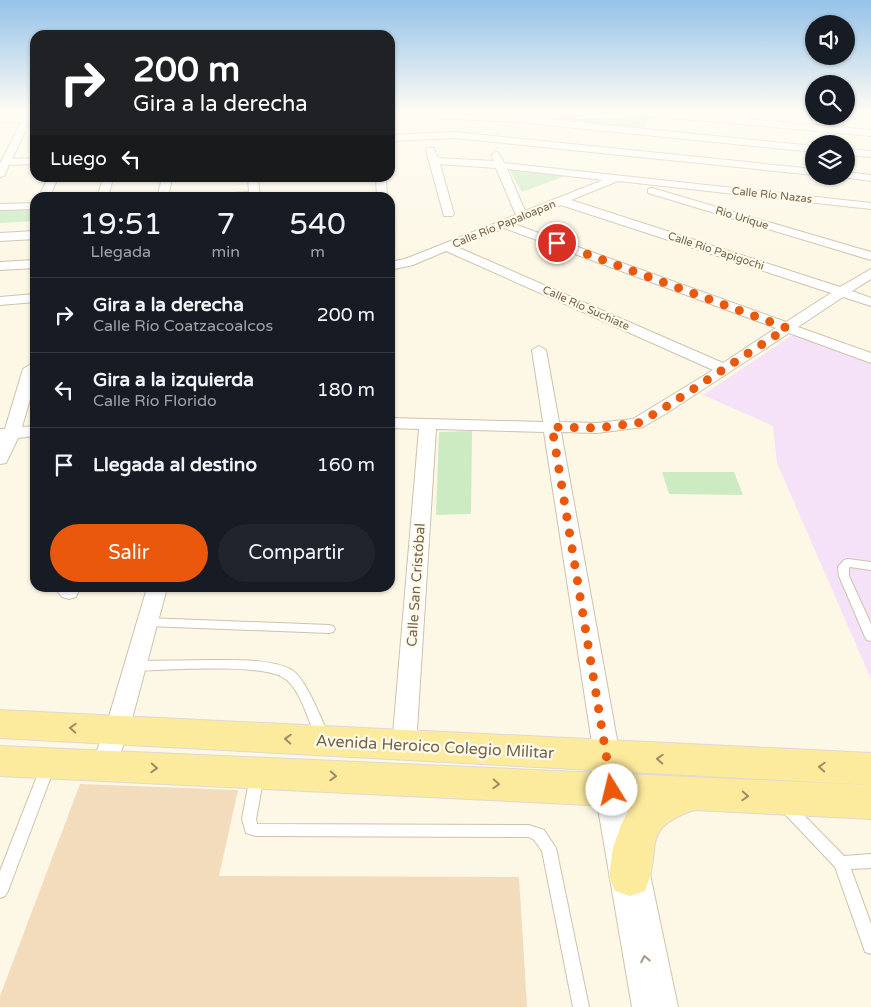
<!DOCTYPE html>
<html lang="es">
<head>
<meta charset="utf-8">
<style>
  :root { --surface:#171b24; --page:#20242c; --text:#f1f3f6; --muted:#9ea1a6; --line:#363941; --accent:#ea580c }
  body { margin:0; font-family:"Varela Round",sans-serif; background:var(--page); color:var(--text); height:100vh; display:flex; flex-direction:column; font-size:19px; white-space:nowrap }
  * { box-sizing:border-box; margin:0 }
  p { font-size:16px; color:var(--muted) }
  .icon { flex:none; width:28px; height:28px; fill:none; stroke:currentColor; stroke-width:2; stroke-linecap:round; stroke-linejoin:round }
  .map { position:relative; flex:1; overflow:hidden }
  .drawer { position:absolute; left:30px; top:192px; width:365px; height:400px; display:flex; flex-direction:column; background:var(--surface); border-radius:15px; box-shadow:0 1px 4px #0004 }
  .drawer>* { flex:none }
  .banner { position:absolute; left:30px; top:30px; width:365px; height:152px; border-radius:15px; box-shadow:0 1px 4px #0004; background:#202124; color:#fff; overflow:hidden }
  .buttons { position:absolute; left:805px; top:15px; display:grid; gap:10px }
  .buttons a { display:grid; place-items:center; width:50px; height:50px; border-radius:50%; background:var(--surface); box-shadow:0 1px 4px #0004; font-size:25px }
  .pin { position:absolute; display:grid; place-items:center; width:42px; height:42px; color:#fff; margin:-21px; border:2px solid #fff; border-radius:50%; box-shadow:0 1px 5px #0007 }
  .me { position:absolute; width:55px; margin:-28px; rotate:351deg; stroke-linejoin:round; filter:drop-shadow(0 0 4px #0008) }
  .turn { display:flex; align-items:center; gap:18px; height:105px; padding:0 20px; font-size:22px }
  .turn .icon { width:65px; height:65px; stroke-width:2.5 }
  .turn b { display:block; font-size:35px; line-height:42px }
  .then { display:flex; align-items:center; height:48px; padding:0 20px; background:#0003; gap:10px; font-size:19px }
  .eta { display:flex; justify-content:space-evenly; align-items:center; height:85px; text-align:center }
  .eta b { font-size:30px; font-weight:600; line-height:35px }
  .cta { display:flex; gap:10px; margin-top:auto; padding:10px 20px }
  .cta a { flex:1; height:58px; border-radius:30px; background:var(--accent); color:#fff; font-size:20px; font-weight:600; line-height:58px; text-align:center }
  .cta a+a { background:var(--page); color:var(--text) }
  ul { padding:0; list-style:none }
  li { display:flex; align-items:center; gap:15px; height:75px; padding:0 20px; border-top:1px solid var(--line) }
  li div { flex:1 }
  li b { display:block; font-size:19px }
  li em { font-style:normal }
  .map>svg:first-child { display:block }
  .education { fill:#f5e2f9 }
  .green { fill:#ccebc3 }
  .building { fill:#f3dcbc }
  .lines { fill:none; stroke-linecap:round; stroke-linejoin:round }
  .lane-casing { stroke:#cfc1ac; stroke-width:2 }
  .street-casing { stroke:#cfc1ac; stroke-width:2 }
  .secondary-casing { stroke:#d2c3a8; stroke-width:2 }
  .primary-casing { stroke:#ded9d4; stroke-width:2 }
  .path { stroke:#d8bf9f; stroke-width:2; stroke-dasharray:0.5 2; stroke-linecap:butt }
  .lane { fill:#fff; fill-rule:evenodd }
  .street { fill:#fff; fill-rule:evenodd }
  .secondary { fill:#fff; fill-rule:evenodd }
  .primary { fill:#fcea9d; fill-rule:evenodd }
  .oneway { stroke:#9f8b63 }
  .oneway2 { stroke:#a79989 }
  .route { stroke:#ea580c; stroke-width:9; stroke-dasharray:0 16.2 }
  .labels { text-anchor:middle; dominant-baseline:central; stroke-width:4.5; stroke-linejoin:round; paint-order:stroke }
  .far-street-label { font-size:11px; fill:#77624a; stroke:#fffbec }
  .street-label { font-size:14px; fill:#77624a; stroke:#fffbec }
  .near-street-label { font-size:16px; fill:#77624a; stroke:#fffbec }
</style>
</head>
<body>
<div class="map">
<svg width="871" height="1007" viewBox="0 0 871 1007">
  <rect width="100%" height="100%" fill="#fdf8e6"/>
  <path class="education" d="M794 334 871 363V679L777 463 773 426 703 395Z"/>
  <path class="green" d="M651 113 643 129 550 118 551 117Z
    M508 167 568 175 522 192Z
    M35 208V221L0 223V209Z
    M472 431 471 514 436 515 439 432Z
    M662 472H734L743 495 669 494Z"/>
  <path class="building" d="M80 784 238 790 219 876 519 877 527 1007H0V996Z"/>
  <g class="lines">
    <defs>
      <path id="lane" d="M848 559 871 562V570L850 567 849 568V576L871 624V641L867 640 865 637 839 576 838 567 844 560Z
        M148 618 329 625 333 626 335 629 333 632 329 633 148 626 144 625 142 622 144 619Z
        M215 660C237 660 272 659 292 670 307 680 322 721 330 738L328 742 323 743 318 742C309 724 301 689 284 678 264 663 164 670 135 671L131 669 129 666 131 663 135 661Z
        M48 760 53 762 55 766 8 891 5 896 0 898V871L41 766 43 762Z
        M257 770 262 772 264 776 256 819 257 824 529 825 544 830 556 848 589 1007H573L542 851 534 840 529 837 256 836 246 833 242 819 250 776 252 772Z
        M786 800 791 802 844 856 871 854V868L851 869 871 924V954L865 952 863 946 835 867 781 810 779 806 781 802Z"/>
      <path id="street" d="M26 112H34L12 159 35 158V164L9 165 4 176 0 177V164L21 122H0V116H23Z
        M420 112 516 116 814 146V152L516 122 422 117 418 114Z
        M616 112H667L871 130V136L651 116 577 119 573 116 577 113Z
        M455 132 814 169V175L455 138 390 141V135Z
        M428 148H434L438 158 494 161 491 155 496 152 499 153 504 163 871 203V209L618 181 571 200 840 287 871 269V279L852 291 871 298V306L843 297 798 327 871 353V363L789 333 667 413 643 427 597 433 561 432 620 756 616 763 607 766 598 763 594 756 544 432 436 429 416 746 413 753 404 756 395 753 392 746 419 429 390 428V418L543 422 532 350 539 346 546 350 559 422 597 423 633 419 713 370 446 251 413 265 390 270V262L405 259 516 215 496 168 440 164 454 214 452 216H444L426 150ZM507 169 603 180 525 211ZM561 205 831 293 786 322 514 224ZM504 228 776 328 723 363 457 247Z
        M846 149 871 151V157L846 155Z
        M846 172 871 175V181L842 177 846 176Z
        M48 178H58L49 198H38Z
        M103 178H113L108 198H97Z
        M162 178H172L168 198H157Z
        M248 178H258L260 198H199L204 195 249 192Z
        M376 178H386L387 198H377Z
        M652 188 871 252V260L648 193V189Z
        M35 203V209L0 210V204Z
        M35 231V239L0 241V233Z
        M35 260V268L0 270V262Z
        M35 294V302L0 305V297Z
        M31 364 35 365V382L22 427 35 426V436L18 438 6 463 0 464V429H5L23 369Z
        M60 588H80L76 597 69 599 62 597 58 592Z
        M147 588H167L129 730 113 773 104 776 95 773 91 765 105 730Z"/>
      <path id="secondary" d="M607 741 620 745 625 756 678 1007H632L589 756 594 745Z"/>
      <path id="primary" d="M0 710 871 753V785L0 738Z
        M0 746 871 785V819L694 810C637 830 664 848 645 891L630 896 615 891 609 877 613 848 621 825 630 807 0 776Z"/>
    </defs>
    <use href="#lane" class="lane-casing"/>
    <use href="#street" class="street-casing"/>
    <use href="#secondary" class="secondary-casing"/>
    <use href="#primary" class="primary-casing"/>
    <path class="path" d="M866 112H871"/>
    <use href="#lane" class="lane"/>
    <use href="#street" class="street"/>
    <use href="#secondary" class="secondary"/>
    <use href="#primary" class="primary"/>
  </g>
  <defs><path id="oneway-chevron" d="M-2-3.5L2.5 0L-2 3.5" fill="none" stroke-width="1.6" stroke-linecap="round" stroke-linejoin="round" transform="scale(1.25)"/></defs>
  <g class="oneway">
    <use href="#oneway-chevron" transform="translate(73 728) rotate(-177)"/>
    <use href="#oneway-chevron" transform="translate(288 739) rotate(-177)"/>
    <use href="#oneway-chevron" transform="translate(660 759) rotate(-177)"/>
    <use href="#oneway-chevron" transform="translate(822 767) rotate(-177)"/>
    <use href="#oneway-chevron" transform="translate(154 768) rotate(3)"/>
    <use href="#oneway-chevron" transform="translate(333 776) rotate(3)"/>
    <use href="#oneway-chevron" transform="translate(496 784) rotate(3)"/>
    <use href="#oneway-chevron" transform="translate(745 796) rotate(3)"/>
  </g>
  <use class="oneway2" href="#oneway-chevron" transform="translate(645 959) rotate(-101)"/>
  <linearGradient id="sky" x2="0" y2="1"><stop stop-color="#95c2e8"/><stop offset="0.44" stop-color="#fefcf4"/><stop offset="1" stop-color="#fefcf4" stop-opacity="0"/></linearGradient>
  <rect width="871" height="253" fill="url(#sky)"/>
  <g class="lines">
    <path class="route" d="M557 243 787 328 661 410 638 423 597 428 552 427 612 790"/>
  </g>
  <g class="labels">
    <g class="far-street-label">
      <text transform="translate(772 195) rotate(6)">Calle Río Nazas</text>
      <text transform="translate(742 218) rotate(17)">Rio Urique</text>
      <text transform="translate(504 224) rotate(-22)">Calle Río Papaloapan</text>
      <text transform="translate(716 251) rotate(18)">Calle Río Papigochi</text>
      <text transform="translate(586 308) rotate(24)">Calle Río Suchiate</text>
    </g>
    <g class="street-label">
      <text transform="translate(416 585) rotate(-86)">Calle San Cristóbal</text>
    </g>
    <g class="near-street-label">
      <text transform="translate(435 747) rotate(3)">Avenida Heroico Colegio Militar</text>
    </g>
  </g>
</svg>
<div class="buttons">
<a><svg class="icon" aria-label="sound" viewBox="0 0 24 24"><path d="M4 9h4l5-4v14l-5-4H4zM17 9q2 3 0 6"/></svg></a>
<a><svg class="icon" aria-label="search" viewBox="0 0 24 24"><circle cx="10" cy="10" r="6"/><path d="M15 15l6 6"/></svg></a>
<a><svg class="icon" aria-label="layers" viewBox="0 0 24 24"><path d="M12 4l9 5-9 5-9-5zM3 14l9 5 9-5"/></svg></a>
</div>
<div class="pin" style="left:557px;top:243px;background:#d93025"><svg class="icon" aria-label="arrive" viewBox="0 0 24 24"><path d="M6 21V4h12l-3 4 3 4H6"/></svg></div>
<svg class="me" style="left:612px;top:790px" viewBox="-20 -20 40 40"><circle r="19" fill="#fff"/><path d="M0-13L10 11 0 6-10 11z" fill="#ea580c"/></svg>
<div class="banner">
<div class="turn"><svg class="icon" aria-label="right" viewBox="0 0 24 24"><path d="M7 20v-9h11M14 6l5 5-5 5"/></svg><div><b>200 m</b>Gira a la derecha</div></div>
<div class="then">Luego<svg class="icon" aria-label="left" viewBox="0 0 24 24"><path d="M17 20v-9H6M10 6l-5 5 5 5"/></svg></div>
</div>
<section class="drawer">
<div class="eta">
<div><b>19:51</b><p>Llegada</p></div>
<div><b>7</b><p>min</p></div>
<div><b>540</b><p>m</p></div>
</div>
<ul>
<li><svg class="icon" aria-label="right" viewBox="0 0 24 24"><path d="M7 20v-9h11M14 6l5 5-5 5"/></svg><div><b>Gira a la derecha</b><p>Calle Río Coatzacoalcos</p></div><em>200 m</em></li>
<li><svg class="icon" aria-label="left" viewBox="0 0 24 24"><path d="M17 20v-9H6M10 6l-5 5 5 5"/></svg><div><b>Gira a la izquierda</b><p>Calle Río Florido</p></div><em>180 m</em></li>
<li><svg class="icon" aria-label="arrive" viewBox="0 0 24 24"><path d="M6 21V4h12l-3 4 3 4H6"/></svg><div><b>Llegada al destino</b></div><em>160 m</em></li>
</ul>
<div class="cta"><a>Salir</a><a>Compartir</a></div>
</section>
</div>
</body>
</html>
